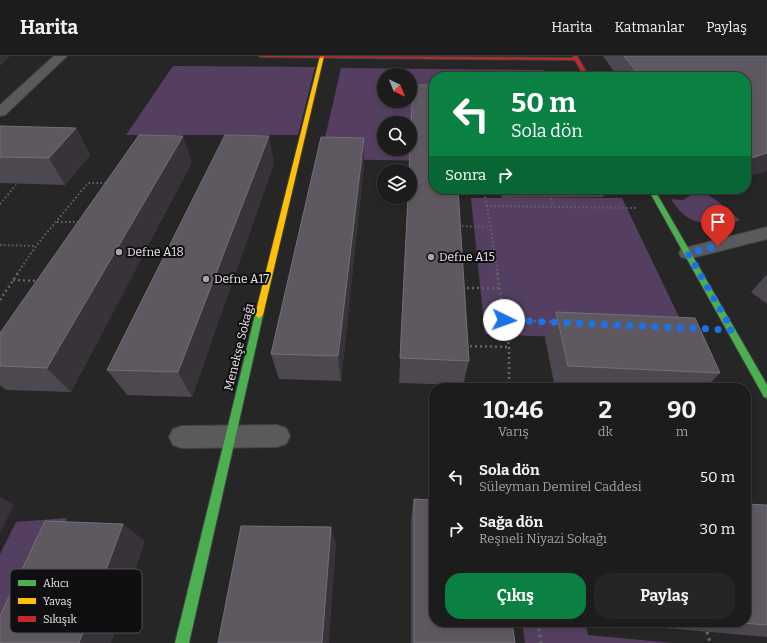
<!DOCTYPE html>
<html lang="tr">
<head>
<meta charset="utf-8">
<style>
  :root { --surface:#1d1c1d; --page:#252526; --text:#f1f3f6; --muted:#a0a1a4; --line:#3b3a3b; --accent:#0b8043 }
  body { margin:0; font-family:Bitter,serif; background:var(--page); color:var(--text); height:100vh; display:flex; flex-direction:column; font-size:15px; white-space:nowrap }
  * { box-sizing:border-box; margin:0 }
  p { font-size:13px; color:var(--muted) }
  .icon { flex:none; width:22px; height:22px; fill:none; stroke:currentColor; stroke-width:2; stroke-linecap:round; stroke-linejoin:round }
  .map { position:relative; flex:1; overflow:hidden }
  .sheet { position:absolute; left:429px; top:327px; width:322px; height:244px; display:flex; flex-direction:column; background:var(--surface); border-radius:16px; box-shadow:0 2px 6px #0003,0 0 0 1px var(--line) }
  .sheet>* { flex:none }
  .banner { position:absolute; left:429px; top:16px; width:322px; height:122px; border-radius:16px; box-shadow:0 2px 6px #0003,0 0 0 1px var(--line); background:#0b8043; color:#fff; overflow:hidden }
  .needle { width:26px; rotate:137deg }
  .tools { position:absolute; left:377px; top:12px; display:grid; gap:8px }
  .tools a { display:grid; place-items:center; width:40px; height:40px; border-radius:50%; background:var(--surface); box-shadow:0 2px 6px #0003,0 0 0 1px var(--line); font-size:20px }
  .pin { position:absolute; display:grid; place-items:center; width:34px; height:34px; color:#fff; margin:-41px -17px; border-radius:50% 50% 50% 0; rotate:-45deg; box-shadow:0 0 4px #0007 }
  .pin .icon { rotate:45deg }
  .me { position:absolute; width:44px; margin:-22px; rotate:93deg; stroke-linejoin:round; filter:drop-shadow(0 0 3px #0008) }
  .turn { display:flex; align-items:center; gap:14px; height:84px; padding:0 16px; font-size:18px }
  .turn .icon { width:52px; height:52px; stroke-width:2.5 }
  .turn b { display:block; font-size:28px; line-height:34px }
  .then { display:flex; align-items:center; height:38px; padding:0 16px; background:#0003; gap:8px; font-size:15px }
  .eta { display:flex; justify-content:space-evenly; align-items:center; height:68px; text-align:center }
  .eta b { font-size:24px; font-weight:700; line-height:28px }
  .action { display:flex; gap:8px; margin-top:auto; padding:8px 16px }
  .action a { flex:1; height:46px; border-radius:16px; background:var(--accent); color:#fff; font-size:16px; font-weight:700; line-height:46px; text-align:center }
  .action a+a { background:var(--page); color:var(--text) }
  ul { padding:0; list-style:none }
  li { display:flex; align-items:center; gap:12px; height:52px; padding:0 16px }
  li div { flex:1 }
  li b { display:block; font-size:15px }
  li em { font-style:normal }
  header { display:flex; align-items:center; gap:24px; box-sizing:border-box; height:56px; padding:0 20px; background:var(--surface); border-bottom:1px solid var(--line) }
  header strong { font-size:19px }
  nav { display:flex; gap:22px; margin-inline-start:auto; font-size:14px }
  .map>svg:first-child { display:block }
  .green { fill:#543f60; fill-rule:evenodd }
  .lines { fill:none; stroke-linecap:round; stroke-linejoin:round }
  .street-casing { stroke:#444344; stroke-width:2 }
  .fast-casing { stroke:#444344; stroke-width:2 }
  .slow-casing { stroke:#444344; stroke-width:2 }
  .jam-casing { stroke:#444344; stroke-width:2 }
  .path-far2 { stroke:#656466; stroke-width:2; stroke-dasharray:1.5 2.5; stroke-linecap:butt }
  .path-far1 { stroke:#656466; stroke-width:2.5; stroke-dasharray:2 3; stroke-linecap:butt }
  .path { stroke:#656466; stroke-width:3.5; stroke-dasharray:2.5 4; stroke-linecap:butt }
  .street { fill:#5a595b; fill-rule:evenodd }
  .fast { fill:#4caf50; fill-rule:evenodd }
  .slow { fill:#ffc107; fill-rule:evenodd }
  .jam { fill:#c62828; fill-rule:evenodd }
  .wall { fill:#4d4750 }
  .shaded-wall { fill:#373338 }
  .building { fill:#5e5961; stroke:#746f76 }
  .route { stroke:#1a73e8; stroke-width:7; stroke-dasharray:0 12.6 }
  .poi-dot { fill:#a6a5a7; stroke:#0f0e10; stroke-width:1.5 }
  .labels { text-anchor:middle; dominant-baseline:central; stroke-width:4; stroke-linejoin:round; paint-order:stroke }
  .poi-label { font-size:12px; fill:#ebe9ec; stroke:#0f0e10; text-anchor:start }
  .street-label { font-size:12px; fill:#ebe9ec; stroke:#0f0e10 }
  .key { fill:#0f0e10; stroke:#515052; stroke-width:1 }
  .key-label { font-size:11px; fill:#ebe9ec }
</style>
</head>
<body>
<header>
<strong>Harita</strong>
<nav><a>Harita</a><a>Katmanlar</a><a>Paylaş</a></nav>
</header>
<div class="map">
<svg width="767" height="587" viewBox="0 0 767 587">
  <rect width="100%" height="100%" fill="#272627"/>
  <path class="green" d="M173 10 315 11 298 79H126Z
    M341 12 544 14 547 21H434V105L325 103V82ZM384 19H410V45H384ZM384 67H410V93H384Z
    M686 133C707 133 725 151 740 164L722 172C697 165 686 167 671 143L683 144 691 139Z
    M471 142H622L691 286 485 278Z
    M67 462 6 587H0V498L16 466Z
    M522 566H585L588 579 672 587H525Z"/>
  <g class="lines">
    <defs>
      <path id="street" d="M54 0H67L5 59 0 60V49Z
        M767 171V183L688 203 681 201 679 197 681 193Z
        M277 369 286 372 290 380 286 388 277 391 182 392 173 389 169 381 173 373 182 370Z"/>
      <path id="fast" d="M648 133H654L767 329V342L764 341Z
        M259 256 263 259 189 587H175L255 259Z"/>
      <path id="slow" d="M320 0H324L263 259 259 262 255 259Z"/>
      <path id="jam" d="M259 0 574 2 573 0H577L589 21H585L575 4 261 1Z"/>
    </defs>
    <use href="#street" class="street-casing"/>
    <use href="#fast" class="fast-casing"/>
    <use href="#slow" class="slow-casing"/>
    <use href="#jam" class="jam-casing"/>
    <path class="path-far2" d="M483 133 487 150
      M551 142 553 150
      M0 148 16 129
      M57 166H80
      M458 170 490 171
      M0 189 35 190
      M17 218 36 190 88 127H107
      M498 218 487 150 636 152"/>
    <path class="path-far1" d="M497 217 509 291V332
      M13 224 40 225
      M462 232H499
      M0 244 18 217
      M504 264 556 266
      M465 290 509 291"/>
    <path class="path" d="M538 566 541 587
      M707 576 710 587"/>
    <use href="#street" class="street"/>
    <use href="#fast" class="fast"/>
    <use href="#slow" class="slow"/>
    <use href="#jam" class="jam"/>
  </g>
  <path class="wall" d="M603 0H767V115L746 121V21H618Z
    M0 70 76 72 90 99 65 129 0 127Z
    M364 82V108L341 325 279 323 271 298Z
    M192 106 71 336 6 334 0 329V277Z
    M274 107 192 341 127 339 107 314Z
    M500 133H607L603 141 502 142Z
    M408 141 469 305 463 329 399 327Z
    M767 218V248L751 236Z
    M556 256 720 317 705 332H555L545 282Z
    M414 443 515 587H411V462Z
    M767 449V581L631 569V566H746Z"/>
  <path class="shaded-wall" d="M0 0H10L0 10Z
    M76 72 90 99 65 129 49 102Z
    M183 80 192 106 71 336 47 312Z
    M269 80 274 107 192 341 178 316Z
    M364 82V108L341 325 338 300Z
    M767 97V115L746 121V104Z
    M0 441 14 449 0 477Z
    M123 468 145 485 111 587H79Z
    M331 471 336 487 329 587H322Z"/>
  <path class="building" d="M624 0H767V97L746 104V21H641Z
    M413 29H434V133H458L469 305 400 302 408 141H410V115H409Z
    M0 70 76 72 49 102 0 101Z
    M139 79 183 80 47 312 0 310V277Z
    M225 79 269 80 178 316 107 314Z
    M321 81 364 82 338 300 271 298Z
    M556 256 695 262 720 317 568 310Z
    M414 443 434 444V566H512L515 587H414Z
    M746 448 767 449V569L731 566H746Z
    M45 465 123 468 79 587H0V560Z
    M241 470 331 471 322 587H218Z"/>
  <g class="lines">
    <path class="route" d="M504 264 732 274 688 197 718 190"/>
  </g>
  <g class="poi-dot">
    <circle cx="119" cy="196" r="4"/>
    <circle cx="431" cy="201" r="4"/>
    <circle cx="206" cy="223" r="4"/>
  </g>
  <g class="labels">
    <g class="poi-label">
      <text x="127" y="196">Defne A18</text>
      <text x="439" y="201">Defne A15</text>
      <text x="214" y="223">Defne A17</text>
    </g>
    <g class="street-label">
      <text transform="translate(239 291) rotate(-76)">Menekşe Sokağı</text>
    </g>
  </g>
  <rect x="10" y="513" width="132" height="64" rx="6" class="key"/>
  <rect x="18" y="524" width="18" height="6" fill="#4caf50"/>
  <rect x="18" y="542" width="18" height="6" fill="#ffc107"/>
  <rect x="18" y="560" width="18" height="6" fill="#c62828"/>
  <g class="key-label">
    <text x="43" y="531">Akıcı</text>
    <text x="43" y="549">Yavaş</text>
    <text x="43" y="567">Sıkışık</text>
  </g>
</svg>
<div class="tools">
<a><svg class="needle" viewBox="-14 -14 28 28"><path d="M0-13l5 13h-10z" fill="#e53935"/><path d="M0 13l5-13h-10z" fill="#a0a1a4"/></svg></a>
<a><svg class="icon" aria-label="search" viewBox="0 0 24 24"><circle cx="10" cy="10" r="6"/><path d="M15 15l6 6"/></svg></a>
<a><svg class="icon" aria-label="layers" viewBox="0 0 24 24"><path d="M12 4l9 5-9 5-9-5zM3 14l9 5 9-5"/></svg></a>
</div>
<div class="pin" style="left:718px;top:190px;background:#d93025"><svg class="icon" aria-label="arrive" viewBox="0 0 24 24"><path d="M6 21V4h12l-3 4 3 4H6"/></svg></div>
<svg class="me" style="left:504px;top:264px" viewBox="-20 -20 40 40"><circle r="19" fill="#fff"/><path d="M0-13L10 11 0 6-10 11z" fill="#1a73e8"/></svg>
<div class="banner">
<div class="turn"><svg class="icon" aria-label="left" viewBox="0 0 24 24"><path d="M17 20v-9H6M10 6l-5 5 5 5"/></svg><div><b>50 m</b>Sola dön</div></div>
<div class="then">Sonra<svg class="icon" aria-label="right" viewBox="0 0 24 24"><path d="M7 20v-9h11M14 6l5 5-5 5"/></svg></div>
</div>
<section class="sheet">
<div class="eta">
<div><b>10:46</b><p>Varış</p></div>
<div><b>2</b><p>dk</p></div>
<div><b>90</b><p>m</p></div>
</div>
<ul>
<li><svg class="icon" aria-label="left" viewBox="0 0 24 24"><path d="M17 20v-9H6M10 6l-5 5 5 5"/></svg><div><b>Sola dön</b><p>Süleyman Demirel Caddesi</p></div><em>50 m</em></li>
<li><svg class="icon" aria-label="right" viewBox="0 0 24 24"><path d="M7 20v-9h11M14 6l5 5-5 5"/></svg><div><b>Sağa dön</b><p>Reşneli Niyazi Sokağı</p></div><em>30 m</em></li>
</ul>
<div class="action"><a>Çıkış</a><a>Paylaş</a></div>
</section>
</div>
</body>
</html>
